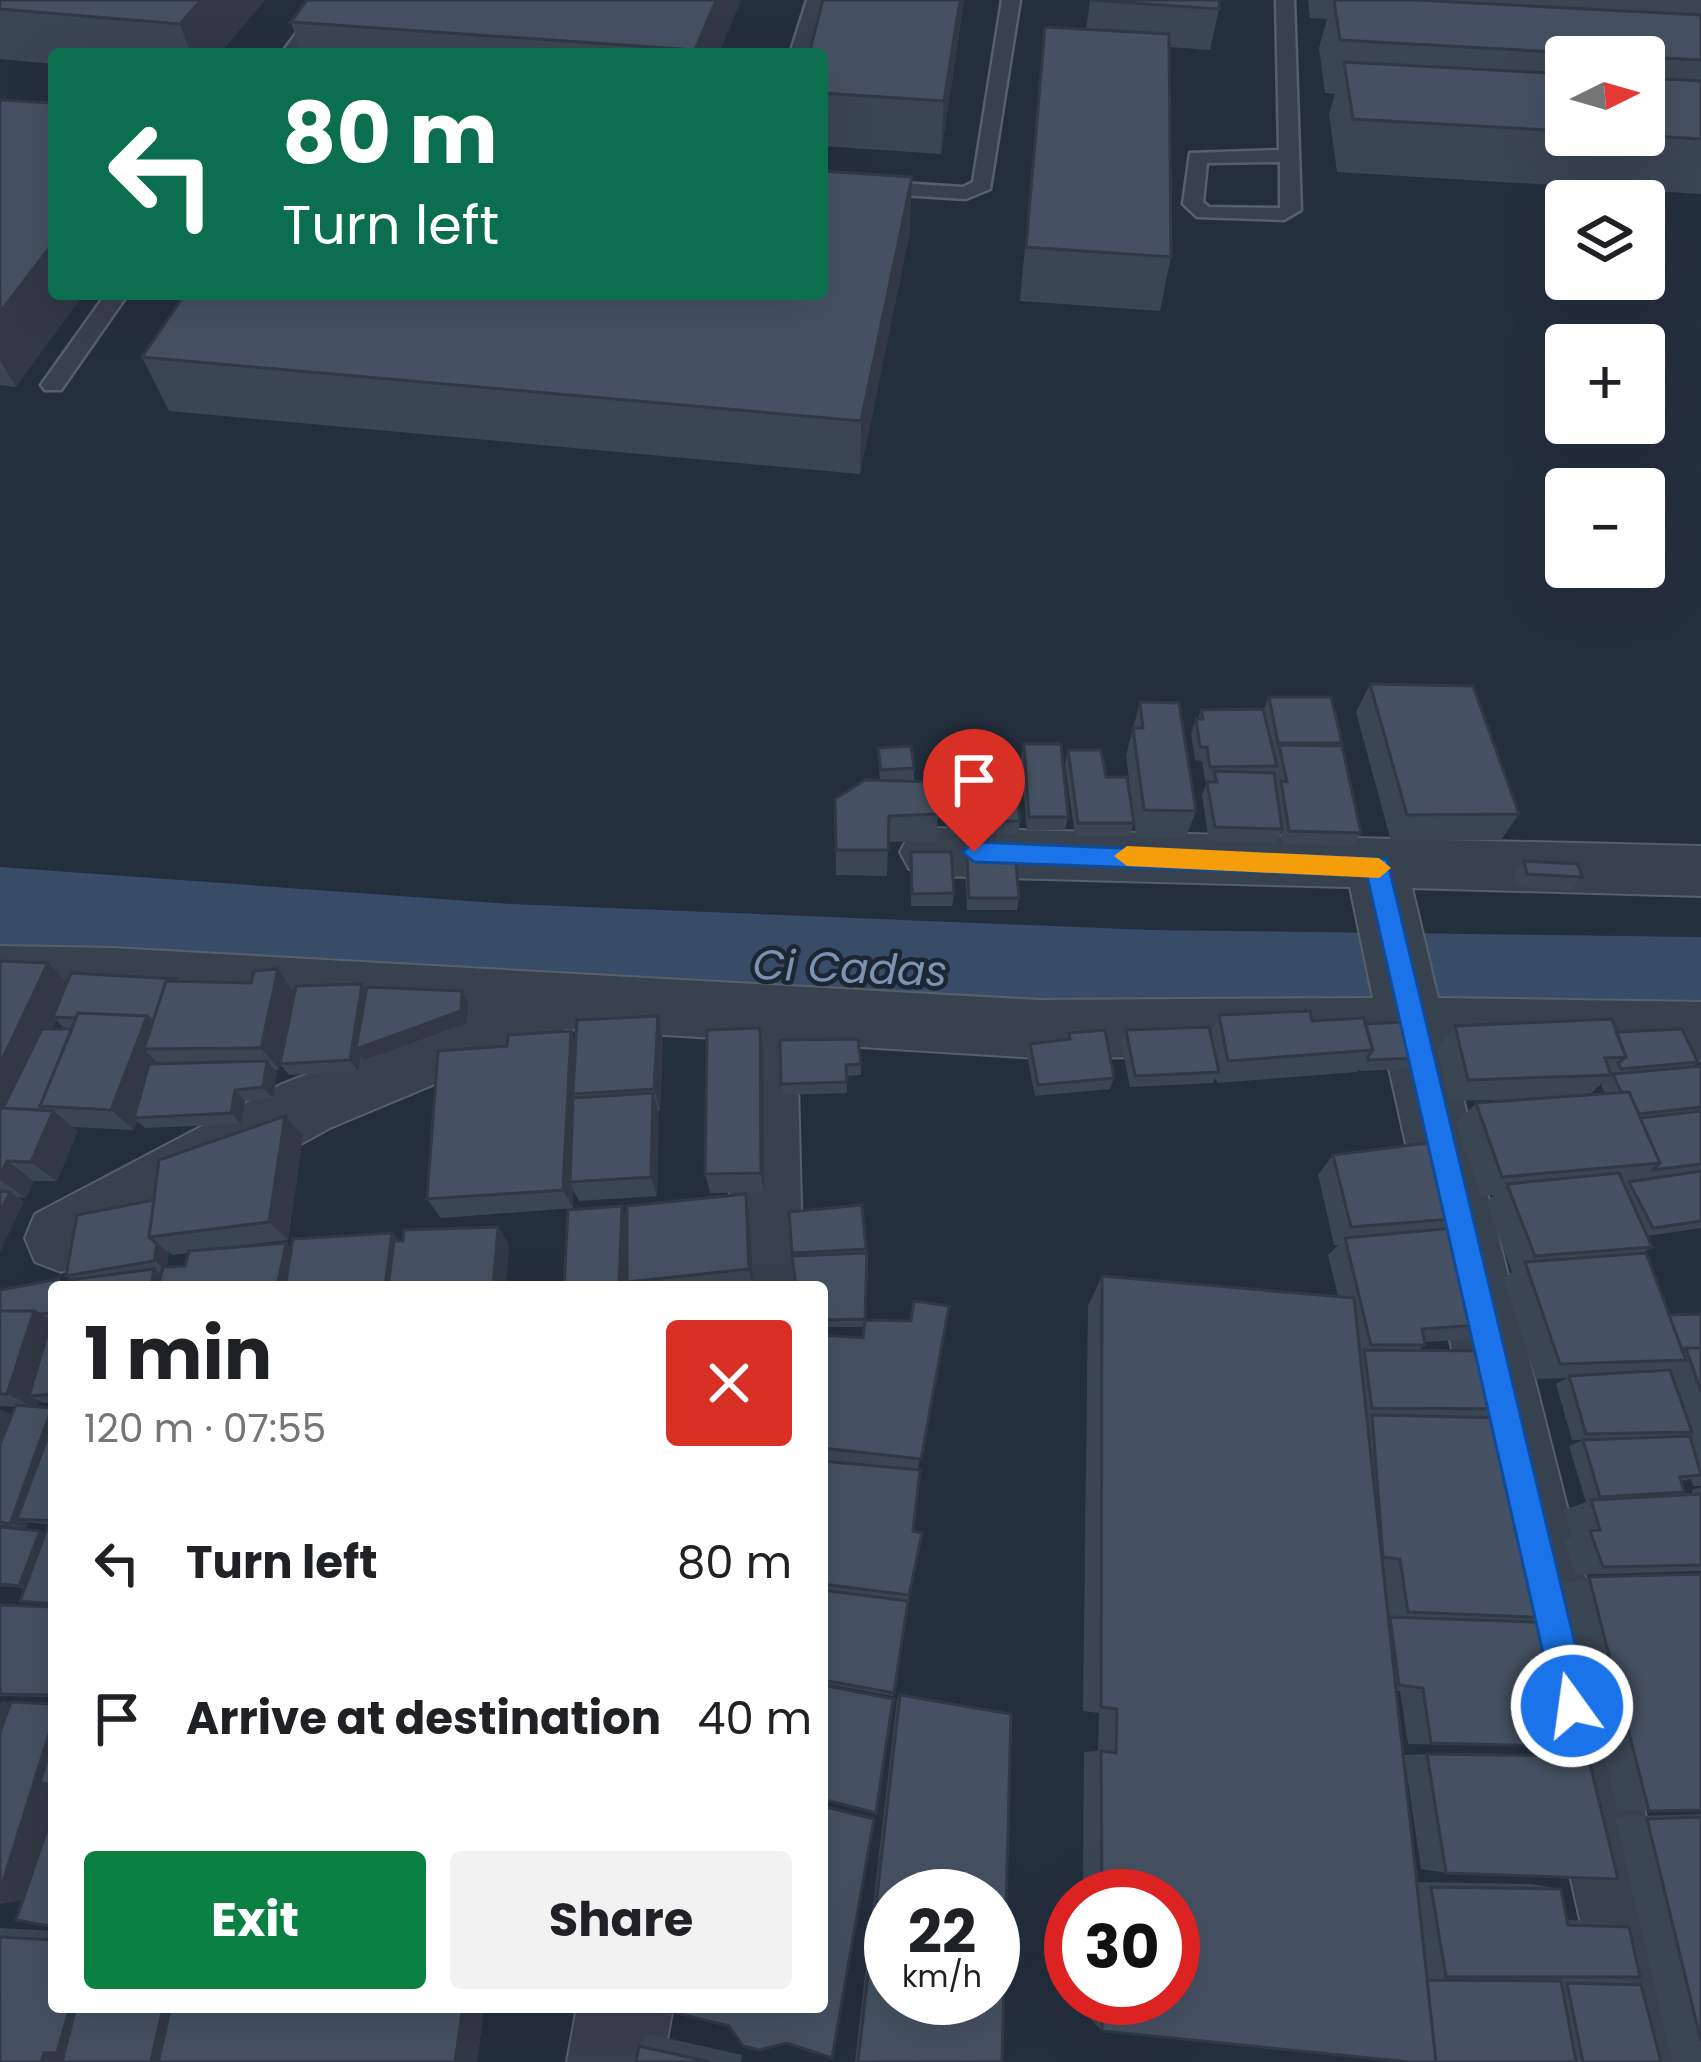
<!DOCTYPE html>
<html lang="en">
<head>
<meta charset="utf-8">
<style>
  :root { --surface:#fff; --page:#f2f2f2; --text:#202124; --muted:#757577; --accent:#0b8043 }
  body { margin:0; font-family:Poppins,sans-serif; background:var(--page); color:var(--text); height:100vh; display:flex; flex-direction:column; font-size:45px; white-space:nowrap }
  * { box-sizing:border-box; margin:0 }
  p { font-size:39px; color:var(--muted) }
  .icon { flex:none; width:66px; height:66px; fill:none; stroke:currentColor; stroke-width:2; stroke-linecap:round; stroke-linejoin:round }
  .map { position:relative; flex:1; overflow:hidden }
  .sheet { position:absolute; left:48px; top:1281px; width:780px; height:732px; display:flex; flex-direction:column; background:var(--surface); border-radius:12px; box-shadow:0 12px 48px #0002 }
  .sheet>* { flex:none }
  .guide { position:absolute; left:48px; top:48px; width:780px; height:252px; border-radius:12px; box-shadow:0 12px 48px #0002; background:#0b6e4f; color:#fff; overflow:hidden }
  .needle { width:78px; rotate:85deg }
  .controls { position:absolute; left:1545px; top:36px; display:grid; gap:24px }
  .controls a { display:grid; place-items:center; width:120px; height:120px; border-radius:12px; background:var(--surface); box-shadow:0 12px 48px #0002; font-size:60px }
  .speed { position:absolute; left:864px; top:1869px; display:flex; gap:24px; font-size:60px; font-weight:700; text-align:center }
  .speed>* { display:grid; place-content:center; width:156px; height:156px; border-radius:50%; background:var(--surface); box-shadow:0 12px 48px #0002; line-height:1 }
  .speed small { font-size:30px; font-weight:400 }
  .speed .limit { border:18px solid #d22; background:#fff; color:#111 }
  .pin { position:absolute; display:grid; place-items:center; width:102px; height:102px; color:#fff; margin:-123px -51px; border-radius:50% 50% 50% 0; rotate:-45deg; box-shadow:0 0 12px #0007 }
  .pin .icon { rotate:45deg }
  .me { position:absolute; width:132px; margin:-66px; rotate:346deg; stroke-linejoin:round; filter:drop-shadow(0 0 9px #0008) }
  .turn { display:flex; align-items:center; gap:42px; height:252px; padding:0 36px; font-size:54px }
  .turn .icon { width:156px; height:156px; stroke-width:2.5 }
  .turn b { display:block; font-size:84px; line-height:102px }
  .round { display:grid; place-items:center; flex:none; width:126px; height:126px; border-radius:12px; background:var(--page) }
  .summary { display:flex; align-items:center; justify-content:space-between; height:204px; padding:0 36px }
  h1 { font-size:72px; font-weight:700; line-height:90px }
  .cta { display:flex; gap:24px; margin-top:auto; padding:24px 36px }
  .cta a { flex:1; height:138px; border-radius:12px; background:var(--accent); color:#fff; font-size:48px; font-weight:700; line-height:138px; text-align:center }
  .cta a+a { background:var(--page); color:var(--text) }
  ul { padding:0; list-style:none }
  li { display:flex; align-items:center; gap:36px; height:156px; padding:0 36px }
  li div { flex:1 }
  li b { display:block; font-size:45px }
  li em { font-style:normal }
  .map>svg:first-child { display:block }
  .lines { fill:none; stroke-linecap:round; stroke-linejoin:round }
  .river { fill:#394c67; fill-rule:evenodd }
  .service-casing { stroke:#565f6c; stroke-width:5 }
  .minor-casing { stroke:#565f6c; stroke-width:4 }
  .service { fill:#38414e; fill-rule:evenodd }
  .minor { fill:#38414e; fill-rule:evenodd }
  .wall { fill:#3b4654; fill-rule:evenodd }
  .shaded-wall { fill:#303945 }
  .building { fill:#455162; stroke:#303945; stroke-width:3; fill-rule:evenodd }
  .route { fill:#1a73e8; stroke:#114b97; stroke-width:3 }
  .slow { fill:#f59e0b }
  .labels { text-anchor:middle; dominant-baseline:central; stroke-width:9; stroke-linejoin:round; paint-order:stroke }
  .water-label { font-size:42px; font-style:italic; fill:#7c92b1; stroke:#1d2633 }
</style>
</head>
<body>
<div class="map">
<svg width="1701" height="2062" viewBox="0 0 1701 2062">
  <rect width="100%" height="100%" fill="#242f3e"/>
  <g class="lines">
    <path class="river" d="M0 867 511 904 1149 930 1701 937V1039L1149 1032 511 1004 0 963Z"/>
    <defs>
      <path id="service" d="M321 0H339L299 54H281Z
        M807 0H825L808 54H790Z
        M1002 0H1020L990 189 966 199 822 190V178L963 187 973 182Z
        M1276 0H1294L1301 210 1284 220 1197 217 1183 204 1190 153 1279 150ZM1280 162V208L1209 207 1203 202 1207 163Z
        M106 294H128L61 390H45L41 385Z"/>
      <path id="minor" d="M930 828 1701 846V896L1412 888 1438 998 1701 1002V1060L1452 1055 1701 2033V2062H1612L1386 1055 1038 1058 797 1043 803 1287H729L731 1039 566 1029 330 1128 87 1262 61 1272 35 1262 25 1238 35 1214 282 1084 439 1022 0 1000V946L112 948 1038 1000 1373 998 1350 887 930 876 909 869 900 852 909 835Z
        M577 2007H673L663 2062H567Z"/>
    </defs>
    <use href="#service" class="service-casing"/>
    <use href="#minor" class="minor-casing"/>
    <use href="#service" class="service"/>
    <use href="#minor" class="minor"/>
  </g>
  <path class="wall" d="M0 0H265L219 54H54V64L0 59Z
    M307 0 719 54H301L291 22Z
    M964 0 941 154 822 146V54Z
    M1090 0 1219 9 1210 50 1169 47 1171 257 1160 311 1020 301 1045 27 1086 30Z
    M1308 0H1701V194L1337 172 1329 114 1335 94 1325 93 1319 48 1327 19 1310 18ZM1566 57H1644V135H1566Z
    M0 100 16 387 0 385Z
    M910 231 860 474 169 411 142 357Z
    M1370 684 1519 814 1501 840 1391 841 1356 712Z
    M1269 697 1342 743 1341 746 1361 833 1353 846 1282 844 1281 832 1276 843 1209 841 1202 795 1207 782 1211 781H1205L1202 761 1195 760 1191 733 1196 719H1198L1201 710 1263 711Z
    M1140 702 1196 811 1186 837H1136L1126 755Z
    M1024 744 1068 817 1065 830H1027L1021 758Z
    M878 748 914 768V781L938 814 936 841 888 842 887 876 836 875 835 799 880 780Z
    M1068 750 1106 777 1134 823 1130 836H1075L1065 764Z
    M943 764 1020 821 1018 834 948 836 941 778Z
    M911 852 954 893 952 906H911Z
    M967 852 1019 898 1017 910H967L965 865Z
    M1524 861 1582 877 1571 890 1518 887 1514 875Z
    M0 961 48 963 67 983 176 979 178 981 294 993 362 984 366 991 468 1003 467 1023 364 1060 361 1055 358 1071 289 1075 280 1064 279 1070H275L277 1072 273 1098 245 1101 241 1124 145 1128 137 1121 134 1130 73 1127 78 1131 57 1181H34L26 1198 18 1197 24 1202 0 1251ZM56 1020 65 1029H52Z
    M1219 1015 1365 1024 1415 1058 1406 1069 1359 1071V1069L1357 1072 1217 1083 1216 1078 1213 1083 1130 1087 1121 1042 1126 1030 1210 1033Z
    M1455 1026 1616 1032 1698 1062 1692 1067 1701 1066V1228L1647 1236 1652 1247 1643 1253 1669 1315 1701 1314V1486H1693L1691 1479 1681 1481 1684 1492 1674 1495 1693 1494 1692 1490 1701 1487V1571L1575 1575 1563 1540 1572 1537 1564 1510 1586 1502 1569 1446 1583 1440H1594H1572L1556 1384 1567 1378 1536 1379 1503 1279 1512 1272 1486 1203 1494 1195 1481 1196 1456 1124 1476 1103 1533 1099 1449 1101 1437 1049ZM1608 1078 1601 1085 1605 1093 1590 1094Z
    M571 1031 576 1044 663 1039 660 1110 658 1111 657 1196 579 1201 573 1190V1208L441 1218 427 1199 507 1046Z
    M1069 1033 1114 1078 1110 1089 1035 1096 1027 1055 1030 1044 1068 1039Z
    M780 1040 861 1064V1075L847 1076V1093L782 1095Z
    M763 1050 764 1192 710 1193 705 1174Z
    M303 1136 288 1240 222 1248 286 1243 291 1248 392 1233 399 1241 498 1227 509 1245 54 1287V1402L44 1403 39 1401 37 1407 54 1408V1525L28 1522 26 1528 0 1525V1410L12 1415 16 1407 0 1406V1290L68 1285 71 1279 66 1276 154 1200ZM169 1252 172 1255 189 1253 185 1266H167Z
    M1333 1155 1466 1218 1456 1227 1491 1324 1470 1339 1425 1342V1345L1418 1350 1510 1409 1493 1418 1525 1553 1555 1618 1536 1622 1585 1747 1408 1744 1400 1691H1396L1417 1882 1531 1884 1561 1889 1567 1920 1596 1921 1629 1927 1609 1977 1641 1985 1661 2062H1408L1102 2031 1083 2011V1998H1173V1896H1083L1084 1752 1098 1751 1099 1713 1083 1711 1088 1306 1102 1276 1338 1296 1328 1255 1338 1245H1334L1318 1175Z
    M862 1205 867 1253 865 1320 911 1321 949 1306 918 1469 909 1595 893 1696 822 1683V1461L878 1466 822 1460V1335L863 1338 864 1327H822V1287L792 1256 789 1212Z
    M749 1212 753 1286 629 1287 628 1283V1287L627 1219Z
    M0 1527 45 1533 54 1527V1606L20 1601 25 1588 0 1586Z
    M1589 1577 1649 1811 1617 1809 1561 1584Z
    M0 1605 54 1607V1697L0 1696Z
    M900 1695 1002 2062H855L897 1699Z
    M1427 1754 1446 1873 1421 1869 1404 1755Z
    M1701 1814V2062H1672L1615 1817Z
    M0 1928 54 1931V2007H484L477 2062H0Z
    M649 2034 742 2055 741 2062H636L639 2046Z"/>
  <path class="shaded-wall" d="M201 0H265L219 54H191L180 24Z
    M716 0H741L719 54H695V50Z
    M960 0H964L941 154 944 101Z
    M912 177 910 231 860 474 861 421Z
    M54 242V294H84L16 387 0 360V312Z
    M48 963 71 987 53 1017 56 1020 15 1110 0 1111V1064Z
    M278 969 294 993 279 1070 261 1048Z
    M362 984 369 996 462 991 468 1003 467 1023 364 1060 361 1055 358 1071 350 1060Z
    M147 1016 168 1039 144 1049 159 1065 134 1118 137 1121 134 1130 111 1110Z
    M658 1016 663 1039 660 1110 654 1089Z
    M760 1028 763 1050 764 1192 761 1173Z
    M571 1031 579 1053 573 1094 577 1104 570 1182 573 1190V1208L563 1190Z
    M267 1061 277 1072 273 1098 263 1087Z
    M235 1090 245 1101 241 1124 231 1113Z
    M653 1093 659 1114 657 1196 651 1177Z
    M53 1111 78 1131 57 1181 31 1162Z
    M285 1116 303 1136 288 1240 269 1222Z
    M7 1161 34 1181 26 1198 0 1180Z
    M10 1192 24 1202 0 1251V1212Z
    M746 1194 749 1212 753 1286 749 1269Z
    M622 1206 629 1225 628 1287H619Z
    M498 1227 509 1245 506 1287H493Z
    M392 1233 407 1251 402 1287H385Z
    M286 1243 304 1260 300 1287H277Z
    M157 1244 169 1252 166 1269 154 1261Z
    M154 1269 166 1278 164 1287H151Z
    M34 1311 54 1322V1350L29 1396 39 1401 36 1408 7 1394Z
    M52 1408 54 1450 17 1519 28 1522 26 1528 10 1524Z
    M0 1410 14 1416 0 1453Z
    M40 1531 54 1536 35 1589 19 1586Z
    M2 1701 35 1704 0 1800V1705Z
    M54 1718V1824L31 1899 0 1904V1891Z
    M70 2007H101L72 2062H41L44 2053Z
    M163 2007H191L178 2062H151Z
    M463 2007H484L477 2062H455Z"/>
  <path class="building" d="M0 0H201L180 24 0 9Z
    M307 0H716L695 50 291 22Z
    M823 0H960L944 101 822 93V54H809Z
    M1091 0H1219V9Z
    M1334 0H1416L1701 15V60L1340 40Z
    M1045 27 1169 34 1171 257 1026 247Z
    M1344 62 1566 74V131L1353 119Z
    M1644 78 1701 81V139L1637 135H1644Z
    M0 100 54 103V242L0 312Z
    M822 171 912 177 861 421 142 357 185 294H822Z
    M1370 684 1473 686 1519 814 1407 815Z
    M1269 697H1331L1342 743H1278Z
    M1140 702 1179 703 1196 811 1144 810 1133 728H1143Z
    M1263 709 1277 766 1210 767 1207 747H1200L1196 719H1203L1201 710Z
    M1024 744H1061L1068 817H1029Z
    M1279 745 1342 746 1361 833 1289 831 1281 781 1287 782Z
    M911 746 914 768 881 770 878 748Z
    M1068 750H1101L1106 777H1127L1134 823H1078Z
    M1013 761 1020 821 949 823 943 764Z
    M1214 771 1274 773 1282 829 1215 827 1207 782H1217Z
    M865 780 936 782 938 814 889 816 888 850H836L835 799Z
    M1015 851 1019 898H969L967 852Z
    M911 852H951L954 893 912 894Z
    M1524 861 1578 864 1582 877 1527 874Z
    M0 961 48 963 0 1064Z
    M278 969 261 1048 144 1049 166 981 251 983 254 971Z
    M71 973 176 979 175 981H166L153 1021 147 1016 78 1013 76 1018 53 1017Z
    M362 984 350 1060 280 1064 296 986Z
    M367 987 462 991 461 1011 356 1049Z
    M1310 1011 1312 1021 1364 1018 1373 1050 1228 1061 1219 1015Z
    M78 1013 147 1016 111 1110 40 1106Z
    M658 1016 654 1089 573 1094 577 1020Z
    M1612 1019 1626 1057 1605 1058 1611 1075 1468 1080 1455 1026Z
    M1404 1022 1415 1058 1368 1060 1367 1058 1373 1050 1365 1024Z
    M1209 1027 1219 1072 1135 1076 1126 1030Z
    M760 1028 761 1173 705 1174 707 1030Z
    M42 1029H72L40 1106 45 1110 3 1108Z
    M1682 1029 1698 1062 1621 1069 1618 1063 1626 1057 1616 1032Z
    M1105 1030 1114 1078 1038 1085 1030 1044 1070 1039 1069 1033Z
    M571 1031 563 1190 427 1199 438 1051 507 1046 508 1035Z
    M858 1039 861 1064 846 1065 847 1082 781 1084 780 1040Z
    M267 1061 263 1087 235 1090 231 1113 134 1118 149 1064Z
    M1701 1066V1107L1639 1114 1629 1092H1621L1613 1074Z
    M1629 1092 1660 1163 1502 1177 1476 1103Z
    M653 1093 651 1177 570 1182 573 1098Z
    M0 1108 53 1111 31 1162 7 1161 0 1177Z
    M1701 1111V1164L1653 1170 1660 1163 1640 1118Z
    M285 1116 269 1222 149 1237 159 1160Z
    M1443 1141 1466 1218 1351 1227 1333 1155Z
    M1701 1171V1221L1653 1228 1629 1182Z
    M1619 1173 1652 1247 1535 1256 1507 1184Z
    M0 1191 10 1192 0 1212Z
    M746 1194 749 1269 627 1282V1206Z
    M154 1200 149 1237 157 1244 154 1261 66 1276 77 1215Z
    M862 1205 866 1249 792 1253 789 1212Z
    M622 1206 619 1287H564L568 1210Z
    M498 1227 493 1287H388L394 1241H403L404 1230Z
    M1464 1227 1491 1324 1422 1329 1425 1345H1371L1345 1238Z
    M392 1233 385 1287H285L293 1239Z
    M286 1243 277 1287H158L163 1267 185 1266 189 1251Z
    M867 1253 865 1319 822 1320V1287H796L792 1256Z
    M1646 1253 1686 1360 1560 1364 1525 1262Z
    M154 1269 151 1287H67L69 1280Z
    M1102 1276 1354 1298 1436 2062H1410L1102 2031V1998H1173V1896H1102L1101 1751 1116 1753 1117 1709 1101 1707Z
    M59 1279 57 1287H54L51 1313 39 1314 34 1311H0V1290Z
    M749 1284V1287H716Z
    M914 1301 949 1306 921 1459 822 1448V1335L863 1338 865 1320 911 1321Z
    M0 1311H34L7 1394H0Z
    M1701 1314V1348H1686L1682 1350 1669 1315Z
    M54 1334V1394L29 1396 47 1335Z
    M1686 1348H1701V1392Z
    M1364 1350 1497 1351 1510 1409 1372 1408Z
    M1670 1370 1692 1432 1586 1434 1569 1376Z
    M16 1405 52 1408 10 1524 0 1522V1444Z
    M1372 1415 1502 1418 1525 1553H1543L1555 1618 1408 1612 1400 1559 1383 1557Z
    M54 1420V1521L17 1519Z
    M1690 1436 1701 1475 1680 1477 1684 1492 1600 1497 1583 1440Z
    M822 1461 920 1470 913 1531 922 1533 909 1595 822 1584Z
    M1701 1494V1565L1603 1567 1590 1531 1600 1530 1591 1500Z
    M48 1526 54 1527V1604L20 1601Z
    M0 1527 40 1531 19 1586 0 1584Z
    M1701 1574V1810L1649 1811 1589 1577Z
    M822 1590 908 1601 894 1693 822 1680Z
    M0 1605 54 1607V1695L0 1694Z
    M1390 1617 1558 1623 1585 1747 1431 1743 1423 1688 1399 1685Z
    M822 1685 893 1699 876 1813 822 1799Z
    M900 1695 1011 1714 1002 2062H858ZM891 1896H993V1998H891Z
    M11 1702 54 1704V1718L0 1891V1732Z
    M54 1738V1799L49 1798 54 1785 40 1783Z
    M1427 1754 1588 1756 1618 1879 1446 1873Z
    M822 1806 874 1819 832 2058 787 2043 759 2050 743 2046 729 2026 652 2007H822Z
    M54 1809V1927L16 1920Z
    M1701 1817V2041L1647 1819Z
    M1431 1887 1561 1889 1568 1925 1629 1927 1640 1977H1446Z
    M0 1937 54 1940V2007H70L57 2053H44L41 2062H0Z
    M1427 1980 1561 1981 1576 2062H1436Z
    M1567 1983 1641 1985 1661 2062H1583Z
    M76 2007H163L151 2062H62Z
    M171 2007H463L455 2062H158Z
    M639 2046 710 2062H636Z"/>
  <path class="route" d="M974 842 1387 859 1590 1706 1585 1719 1572 1724 1560 1719 1555 1706 1367 876 974 862 962 852Z"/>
  <path class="slow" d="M1127 846 1379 858 1391 868 1379 878 1127 866 1114 856Z"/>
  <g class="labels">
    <g class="water-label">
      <text transform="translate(850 968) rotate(2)">Ci Cadas</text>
    </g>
  </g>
</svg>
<div class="controls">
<a><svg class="needle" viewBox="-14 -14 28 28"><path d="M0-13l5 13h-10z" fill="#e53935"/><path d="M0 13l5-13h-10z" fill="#757577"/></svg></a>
<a><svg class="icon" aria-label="layers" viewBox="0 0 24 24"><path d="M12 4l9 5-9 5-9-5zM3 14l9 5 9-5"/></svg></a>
<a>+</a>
<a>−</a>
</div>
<div class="speed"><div>22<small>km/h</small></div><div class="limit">30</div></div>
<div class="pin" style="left:974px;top:852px;background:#d93025"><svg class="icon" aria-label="arrive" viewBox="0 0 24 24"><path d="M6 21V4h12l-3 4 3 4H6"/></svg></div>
<svg class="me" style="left:1572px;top:1706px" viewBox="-20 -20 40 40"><circle r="17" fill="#1a73e8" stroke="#fff" stroke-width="3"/><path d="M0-11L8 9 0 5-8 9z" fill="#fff"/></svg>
<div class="guide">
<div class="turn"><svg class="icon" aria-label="left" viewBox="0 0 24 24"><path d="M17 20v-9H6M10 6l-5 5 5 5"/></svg><div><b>80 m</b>Turn left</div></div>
</div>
<section class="sheet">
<div class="summary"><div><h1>1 min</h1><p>120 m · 07:55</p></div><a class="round" style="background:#d93025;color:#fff"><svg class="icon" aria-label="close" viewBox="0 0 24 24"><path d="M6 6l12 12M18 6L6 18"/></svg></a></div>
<ul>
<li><svg class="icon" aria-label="left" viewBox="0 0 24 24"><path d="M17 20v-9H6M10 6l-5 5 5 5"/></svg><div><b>Turn left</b></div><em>80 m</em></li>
<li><svg class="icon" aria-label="arrive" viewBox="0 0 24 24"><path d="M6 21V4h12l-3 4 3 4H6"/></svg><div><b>Arrive at destination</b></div><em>40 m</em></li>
</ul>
<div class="cta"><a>Exit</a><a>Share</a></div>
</section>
</div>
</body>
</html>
